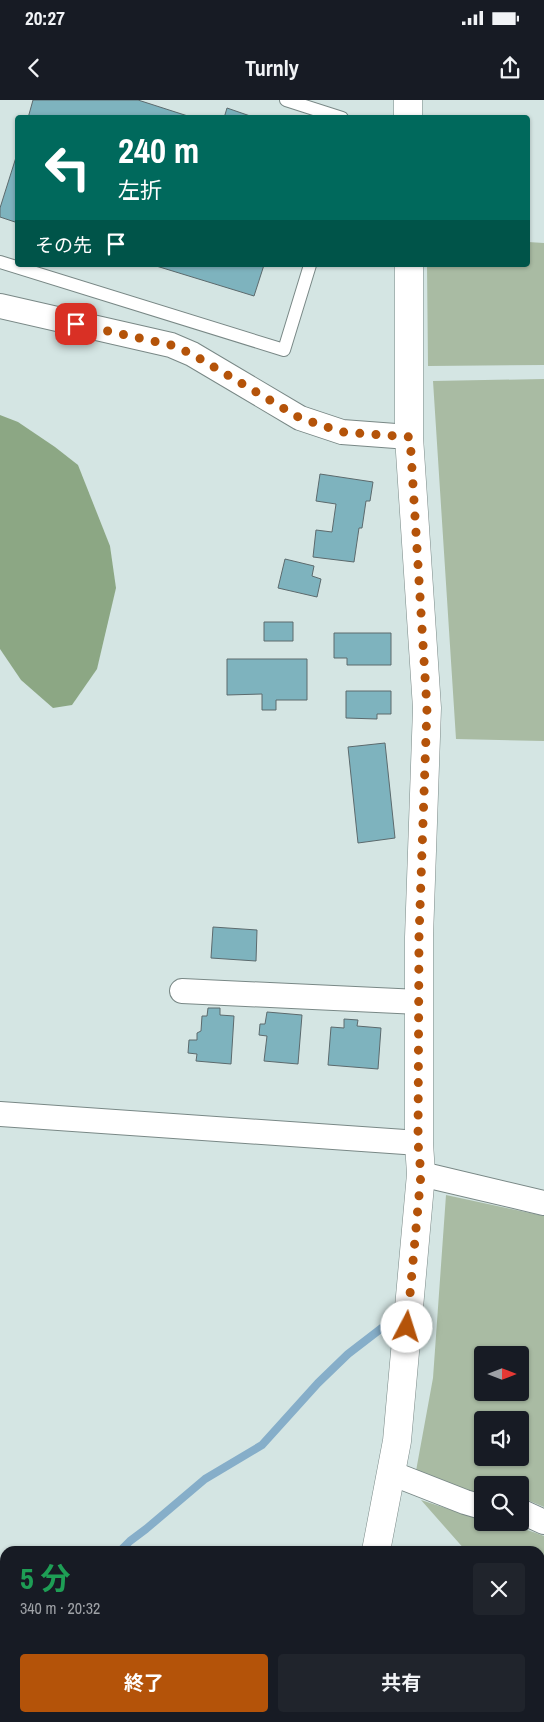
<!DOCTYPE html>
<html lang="ja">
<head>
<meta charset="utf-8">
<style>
  :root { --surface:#171b24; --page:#20242c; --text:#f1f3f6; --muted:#9ea1a6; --accent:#b45309 }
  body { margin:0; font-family:"Archivo Narrow","Noto Sans JP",sans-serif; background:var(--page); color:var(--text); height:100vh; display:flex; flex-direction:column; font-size:19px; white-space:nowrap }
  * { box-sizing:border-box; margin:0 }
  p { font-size:16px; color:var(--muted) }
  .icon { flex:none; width:28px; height:28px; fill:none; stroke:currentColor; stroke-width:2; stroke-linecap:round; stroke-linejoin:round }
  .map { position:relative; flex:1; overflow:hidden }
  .drawer { position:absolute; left:0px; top:1446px; width:545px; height:176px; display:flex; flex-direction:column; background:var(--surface); border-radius:15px 15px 0 0; box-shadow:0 1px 4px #0004 }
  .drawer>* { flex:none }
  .banner { position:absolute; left:15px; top:15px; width:515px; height:152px; border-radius:5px; box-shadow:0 1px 4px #0004; background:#00695c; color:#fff; overflow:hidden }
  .needle { width:32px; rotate:90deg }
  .controls { position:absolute; left:474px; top:1246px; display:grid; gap:10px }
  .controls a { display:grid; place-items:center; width:55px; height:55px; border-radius:5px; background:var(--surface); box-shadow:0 1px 4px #0004; font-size:25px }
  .pin { position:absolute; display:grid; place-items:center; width:42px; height:42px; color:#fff; margin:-21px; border-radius:10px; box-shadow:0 2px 8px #0006 }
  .me { position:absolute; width:55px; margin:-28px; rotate:5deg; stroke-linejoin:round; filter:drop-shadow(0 0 4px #0008) }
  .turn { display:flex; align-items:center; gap:18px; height:105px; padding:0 20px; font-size:22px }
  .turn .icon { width:65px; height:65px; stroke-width:2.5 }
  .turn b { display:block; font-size:35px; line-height:42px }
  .then { display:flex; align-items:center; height:48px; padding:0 20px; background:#0003; gap:10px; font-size:19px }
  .round { display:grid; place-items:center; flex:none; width:52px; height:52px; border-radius:5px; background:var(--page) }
  .overview { display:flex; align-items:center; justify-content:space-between; height:85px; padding:0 20px }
  h1 { font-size:30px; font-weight:700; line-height:38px; color:#1e9e55 }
  .button { display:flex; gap:10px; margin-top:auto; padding:10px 20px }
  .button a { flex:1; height:58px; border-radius:5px; background:var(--accent); color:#fff; font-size:20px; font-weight:700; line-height:58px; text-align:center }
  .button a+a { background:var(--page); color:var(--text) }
  .status { display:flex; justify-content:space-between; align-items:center; height:35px; padding:0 25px; background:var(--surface); direction:ltr }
  .status svg { height:14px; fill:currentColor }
  header { display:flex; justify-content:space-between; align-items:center; height:65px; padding:0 20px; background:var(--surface); font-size:22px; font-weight:700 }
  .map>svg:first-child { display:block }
  .green { fill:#a9bba3; fill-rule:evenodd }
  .forest { fill:#8ca784 }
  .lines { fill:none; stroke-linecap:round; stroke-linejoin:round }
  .stream { stroke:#86aec9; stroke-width:8 }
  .building { fill:#7eb3be; stroke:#5c6a6d }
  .service-casing { stroke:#798886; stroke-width:14 }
  .minor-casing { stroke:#798886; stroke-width:26 }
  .tertiary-casing { stroke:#798886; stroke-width:29 }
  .service { stroke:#fff; stroke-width:12 }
  .minor { stroke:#fff; stroke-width:24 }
  .tertiary { stroke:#fff; stroke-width:28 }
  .route { stroke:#b45309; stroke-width:9; stroke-dasharray:0 16.2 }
</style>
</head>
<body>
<div class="status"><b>20:27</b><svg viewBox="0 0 49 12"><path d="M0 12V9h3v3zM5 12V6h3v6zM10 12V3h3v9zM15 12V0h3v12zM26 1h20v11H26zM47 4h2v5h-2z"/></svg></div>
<header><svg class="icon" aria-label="back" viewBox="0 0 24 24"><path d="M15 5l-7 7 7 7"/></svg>Turnly<svg class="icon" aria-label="share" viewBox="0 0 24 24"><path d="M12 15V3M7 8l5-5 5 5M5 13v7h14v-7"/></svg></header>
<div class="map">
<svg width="544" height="1622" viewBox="0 0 544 1622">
  <rect width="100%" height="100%" fill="#d4e5e3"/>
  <path class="green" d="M528 142 544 143V265L428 266 427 165H528Z
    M544 279V641L456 639 433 281Z
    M446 1095 544 1116V1407L520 1397V1385H482V1396H478L416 1371 433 1278ZM482 1255H520V1292H482ZM482 1320H520V1358H482Z
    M421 1400 482 1420V1422C503 1423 525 1428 544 1436V1530L540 1528V1451H466Z"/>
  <path class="forest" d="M0 315 18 322 55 347 78 365 110 446 116 488 97 569 72 605 53 608 21 580 0 549Z"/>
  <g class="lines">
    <path class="stream" d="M120 1451 130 1441 146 1429 205 1379 262 1345 318 1283 348 1254 387 1224
      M0 1596 5 1593"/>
  </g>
  <path class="building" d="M33 0H138L194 18H28Z
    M227 8 256 18H224Z
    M18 51V123L0 117V108Z
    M153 165H264L254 196Z
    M320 374 373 382 370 401H366L362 428H359L354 462 313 457 316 430 332 432 336 404 316 401Z
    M285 459 314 466 312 476 321 479 317 497 278 488Z
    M264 522H293V541H264Z
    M334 533H391V565H347V558H334Z
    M227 559H307V600H276V610H262V594L227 595Z
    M346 591H391V614H377V619L346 618Z
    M385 643 395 738 358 743 348 647Z
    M213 827 257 830 256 861 211 858Z
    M208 908H220V915L234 916 231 964 196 961 197 954 188 953 189 940H197V933L201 931 202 916H207Z
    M267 912 302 915 298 964 264 961 267 936 259 935 260 924H265Z
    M344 919 358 920 357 926 381 928 378 969 328 965 331 927 344 928Z
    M540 1589 544 1591V1622H455L456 1618H540Z
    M2 1604 5 1606V1618H19L22 1620 20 1622H0V1607Z
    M278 1618H299L306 1622H275Z"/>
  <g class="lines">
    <defs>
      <path id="service" d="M286 0 342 18
        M0 162 284 250 310 165"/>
      <path id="minor" d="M0 206 171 245 192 254 300 318 342 332 409 337
        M182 891 419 902
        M0 1014 419 1043
        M421 1074 544 1103
        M391 1373 465 1402 482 1407
        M520 1411 544 1422"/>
      <path id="tertiary" d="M408 0V18
        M376 1451 397 1341 421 1074 419 1043V837L427 608 409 337V165
        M344 1622V1618"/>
    </defs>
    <use href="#service" class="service-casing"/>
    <use href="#minor" class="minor-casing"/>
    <use href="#tertiary" class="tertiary-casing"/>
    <use href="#service" class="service"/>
    <use href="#minor" class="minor"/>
    <use href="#tertiary" class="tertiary"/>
  </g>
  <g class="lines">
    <path class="route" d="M76 224 171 245 192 254 300 318 342 332 410 337 427 608 419 837 418 1043 421 1074 407 1227"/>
  </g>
</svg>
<div class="controls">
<a><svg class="needle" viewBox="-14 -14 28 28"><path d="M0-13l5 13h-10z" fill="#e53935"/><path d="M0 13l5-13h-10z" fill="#9ea1a6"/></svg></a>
<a><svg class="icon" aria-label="sound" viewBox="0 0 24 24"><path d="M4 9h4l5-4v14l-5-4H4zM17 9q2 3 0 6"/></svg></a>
<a><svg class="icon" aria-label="search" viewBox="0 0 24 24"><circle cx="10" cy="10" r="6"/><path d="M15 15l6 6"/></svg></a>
</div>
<div class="pin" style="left:76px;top:224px;background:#d93025"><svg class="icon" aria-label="arrive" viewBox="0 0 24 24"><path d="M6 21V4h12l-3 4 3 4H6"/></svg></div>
<svg class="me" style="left:407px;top:1227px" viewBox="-20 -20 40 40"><circle r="19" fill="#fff"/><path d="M0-13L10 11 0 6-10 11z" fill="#b45309"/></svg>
<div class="banner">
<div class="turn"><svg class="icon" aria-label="left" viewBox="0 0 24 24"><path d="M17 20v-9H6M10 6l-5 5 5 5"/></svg><div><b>240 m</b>左折</div></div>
<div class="then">その先<svg class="icon" aria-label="arrive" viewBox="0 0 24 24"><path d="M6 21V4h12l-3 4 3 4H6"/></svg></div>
</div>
<section class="drawer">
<div class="overview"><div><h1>5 分</h1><p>340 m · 20:32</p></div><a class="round"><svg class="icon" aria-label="close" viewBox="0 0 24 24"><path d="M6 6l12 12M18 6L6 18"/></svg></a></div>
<div class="button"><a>終了</a><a>共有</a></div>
</section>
</div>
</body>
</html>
